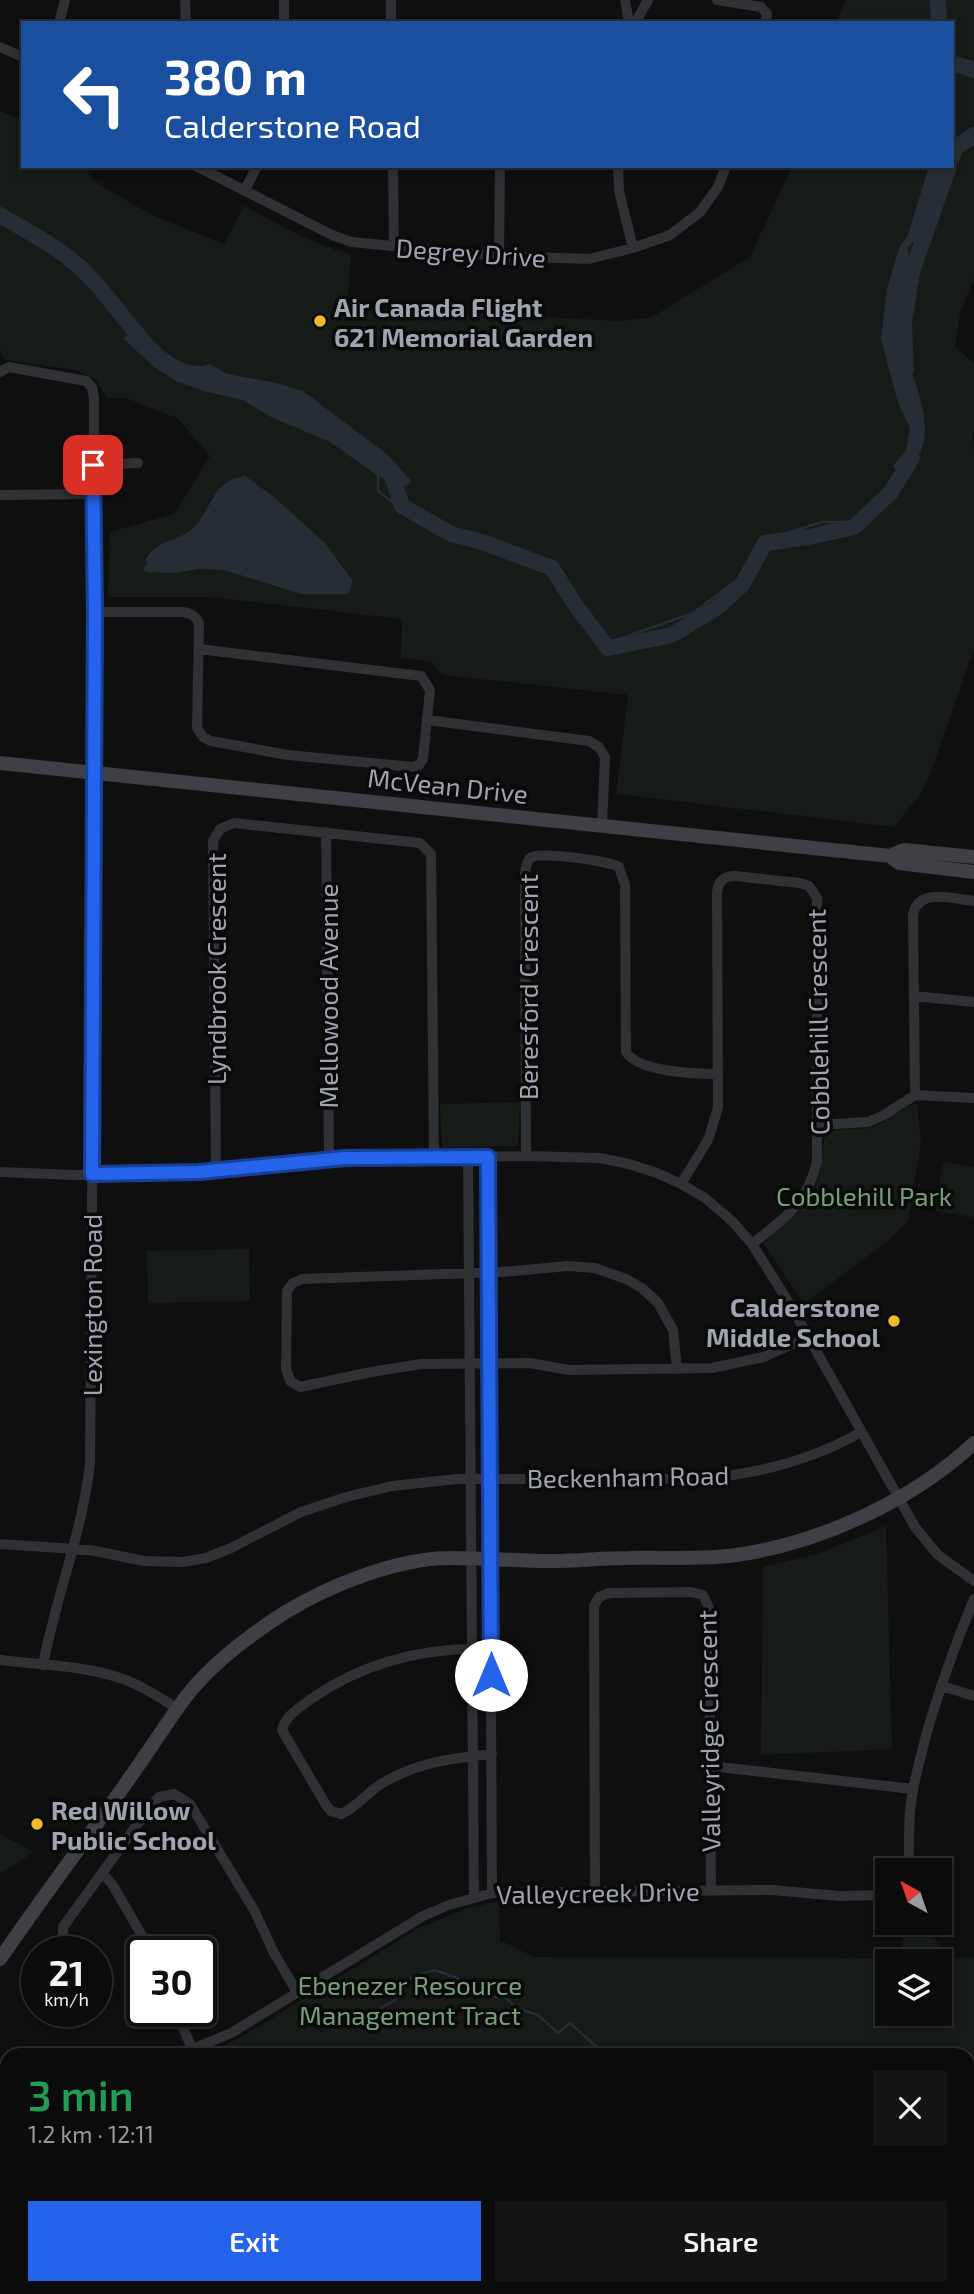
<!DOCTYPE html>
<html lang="en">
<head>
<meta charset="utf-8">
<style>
  :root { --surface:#0b0b0c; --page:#141415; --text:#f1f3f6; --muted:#9a9b9d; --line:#2b2b2d; --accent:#2563eb }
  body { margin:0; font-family:"Exo 2",sans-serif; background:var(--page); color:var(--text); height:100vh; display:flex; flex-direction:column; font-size:26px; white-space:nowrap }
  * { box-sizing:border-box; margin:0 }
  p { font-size:23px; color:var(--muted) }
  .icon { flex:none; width:38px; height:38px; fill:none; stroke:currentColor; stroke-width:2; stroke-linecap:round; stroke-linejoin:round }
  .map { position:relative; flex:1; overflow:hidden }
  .side { position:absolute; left:0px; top:2048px; width:975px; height:247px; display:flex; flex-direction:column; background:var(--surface); border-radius:21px 21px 0 0; box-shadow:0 4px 10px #0003,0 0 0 2px var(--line) }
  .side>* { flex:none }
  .guide { position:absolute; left:21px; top:21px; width:933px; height:147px; border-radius:0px; box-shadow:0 4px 10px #0003,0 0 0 2px var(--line); background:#1a4fa0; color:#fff; overflow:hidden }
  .needle { width:46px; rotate:320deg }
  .buttons { position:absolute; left:875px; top:1858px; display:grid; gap:14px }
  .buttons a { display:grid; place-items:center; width:77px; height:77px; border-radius:0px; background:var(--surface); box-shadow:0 4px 10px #0003,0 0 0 2px var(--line); font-size:35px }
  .speed { position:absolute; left:21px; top:1936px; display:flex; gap:14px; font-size:35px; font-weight:700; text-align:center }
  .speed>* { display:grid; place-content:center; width:91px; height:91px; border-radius:50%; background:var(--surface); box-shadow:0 4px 10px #0003,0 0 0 2px var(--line); line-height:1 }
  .speed small { font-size:18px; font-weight:400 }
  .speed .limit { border:4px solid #111; border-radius:10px; background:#fff; color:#111 }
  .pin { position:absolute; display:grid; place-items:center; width:60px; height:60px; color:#fff; margin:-30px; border-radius:14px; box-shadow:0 4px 10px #0006 }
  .me { position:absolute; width:77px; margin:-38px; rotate:0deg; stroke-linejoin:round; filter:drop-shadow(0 0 5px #0008) }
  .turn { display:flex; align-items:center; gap:24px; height:147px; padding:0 28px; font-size:32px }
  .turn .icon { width:91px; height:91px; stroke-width:2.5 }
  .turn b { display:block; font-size:49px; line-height:60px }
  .round { display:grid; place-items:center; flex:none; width:74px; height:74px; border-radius:0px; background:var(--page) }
  .overview { display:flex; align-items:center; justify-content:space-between; height:119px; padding:0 28px }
  h1 { font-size:42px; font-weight:600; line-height:52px; color:#1e9e55 }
  .action { display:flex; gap:14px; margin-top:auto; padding:14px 28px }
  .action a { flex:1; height:80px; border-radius:0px; background:var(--accent); color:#fff; font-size:28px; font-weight:600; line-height:80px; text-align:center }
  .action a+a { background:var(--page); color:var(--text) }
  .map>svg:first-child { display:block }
  .green { fill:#161b17; fill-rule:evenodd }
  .water { fill:#262d34 }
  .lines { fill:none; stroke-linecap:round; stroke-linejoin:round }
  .stream { stroke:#262d34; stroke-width:2.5 }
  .river { stroke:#262d34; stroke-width:16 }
  .street { stroke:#303135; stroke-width:10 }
  .secondary { stroke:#3e4045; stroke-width:14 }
  .route-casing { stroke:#184099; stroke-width:18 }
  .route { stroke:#2563eb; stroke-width:12 }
  .poi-dot { fill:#f0b927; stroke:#0a0a0b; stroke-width:2.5 }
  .labels { text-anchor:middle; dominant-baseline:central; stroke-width:7; stroke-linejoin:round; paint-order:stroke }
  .street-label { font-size:26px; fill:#a0a4b1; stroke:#0a0a0b }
  .poi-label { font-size:26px; font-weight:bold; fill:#a0a4b1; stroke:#0a0a0b; text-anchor:start }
  .park-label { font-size:26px; fill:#779d7b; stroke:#0a0a0b }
</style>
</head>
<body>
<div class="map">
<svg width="974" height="2294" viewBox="0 0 974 2294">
  <rect width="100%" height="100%" fill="#0f0f10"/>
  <path class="green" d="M846 0H974V278L960 313 955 347 974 363V433H972L974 451V648L932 770 920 795 894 827 616 794 628 695 442 675 430 661 401 658 402 619 211 597H108L110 532 174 514 210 456 177 418 126 398H107L96 380 76 370 5 360 0 351V111L23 120V166H84L94 181 150 214 224 244 244 206C279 224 313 245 351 254L347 307 619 321 652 317 750 257 792 166H952V23H836Z
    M520 1102 518 1146 442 1148 440 1104Z
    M917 1103 921 1144 908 1221 888 1241 804 1304 764 1244 765 1242C787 1220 812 1205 820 1172 823 1160 821 1145 826 1133 839 1127 857 1131 871 1127 888 1122 900 1108 917 1103Z
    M943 1162 974 1167V1217L935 1211Z
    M249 1249 250 1301 148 1303 147 1251Z
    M886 1526 892 1749 761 1755 763 1567 817 1554Z
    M0 1834 34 1852 0 1874Z
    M499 1901 500 1943 504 1942 534 1957 903 1958 902 1923H924L948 1958 974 1957V2294H309V2287H968V2054H206L238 2039 419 1928 465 1909ZM887 1962H940V2014H887Z"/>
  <path class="water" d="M929 166H944L920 242 912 243 907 248C914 268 904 275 901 295 900 306 898 322 900 333 906 370 943 427 914 462 909 469 906 473 898 475L893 466 906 451 910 428 898 403 881 339 887 288 900 246 908 235Z
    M141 326C157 346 183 374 210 364L227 374 277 383 303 391 388 455 412 482 402 487 378 476 330 442 271 417 243 400 203 391 176 381 154 367 123 338Z
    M245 476 274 497 325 543 353 581 348 594H301L224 570 198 569 176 573 146 572 143 569 147 564 146 559C155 541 178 541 192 529 213 509 211 481 245 476Z"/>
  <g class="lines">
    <path class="stream" d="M378 476V491C395 504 421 526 439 534 450 539 465 537 477 538 499 541 524 549 542 562 571 585 576 627 611 642L693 613 737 580 757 549 787 533 822 522H853L864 514 898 475
      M344 2015 367 2016 395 2000 413 1976 435 1970 457 1978 478 1997H505L515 2007 538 2015 558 2033 570 2023 600 2050 609 2054
      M264 2053V2054
      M968 2237 974 2240
      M663 2287 666 2294"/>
    <path class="river" d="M938 0 939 23
      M952 63 974 70
      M952 158 955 148 974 135
      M0 215C21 228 45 240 65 255 98 279 121 317 148 347
      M906 370 904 323 912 272 949 166
      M385 465 389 467 402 506 451 534 482 542 552 568 576 606 608 648 672 635 715 609 742 585 765 543 809 537 854 527 891 492 912 458"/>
    <path class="street" d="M185 0 186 23
      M391 0V23
      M625 0 629 23
      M717 0 761 7 767 14 765 23
      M59 23 65 0
      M284 23V0
      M635 23 648 0
      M0 47 23 57
      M196 166 332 235 351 242 499 256 589 259 633 248 670 235 700 212 718 187 726 166
      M393 166 394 246
      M618 166 619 191 633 248
      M245 190 257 166
      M499 256 500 166
      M0 372 9 367 86 381 92 387 94 398 93 1079 90 1464C82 1533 56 1597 43 1665
      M93 465 138 463
      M0 495 93 494
      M95 612H183C191 613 196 616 199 623L197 728 203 737 211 741 288 755 413 767 419 765 423 759 430 690 421 676 199 649
      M427 720 589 741 599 747 605 757 602 826
      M326 832 329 1159
      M914 996 974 1002
      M915 1095 913 914C919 887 954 899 974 901
      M818 1125 868 1122 884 1115 915 1095 974 1098
      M526 1156 525 874C526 869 526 862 530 858 539 851 610 861 619 867L625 885 626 1052C638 1072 696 1074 718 1074
      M468 1157 474 1897
      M488 1157 492 1893
      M216 1171 213 841 220 829 234 823 420 843 431 854 434 1157
      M0 1172 74 1175 199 1172 345 1158 526 1156 600 1158 629 1164 657 1173 681 1184 705 1198 732 1221 752 1244 791 1306 915 1527 938 1555 974 1581
      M681 1184 708 1140 718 1108 717 893C718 881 724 876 735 876L800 883 809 886 817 898V1161C808 1203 784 1219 752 1244
      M677 1369 673 1330 658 1303 642 1288 626 1279 595 1268 568 1266 502 1272 302 1279 293 1283 287 1291 286 1368 290 1381 300 1387 371 1372 421 1364 530 1363 569 1370 712 1368 764 1357 808 1337
      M0 1544 90 1550 144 1561 182 1562 206 1558 231 1548 301 1512 346 1497 392 1486 457 1479H700C758 1474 811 1461 861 1432
      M491 1649C426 1647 364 1662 311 1699 299 1708 285 1716 282 1730L326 1805 331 1811 341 1814C356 1808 367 1793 381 1784 415 1763 452 1758 492 1754
      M0 1660C39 1665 82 1665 120 1678 141 1685 159 1697 178 1709
      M942 1686 974 1696
      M710 1766 913 1789
      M909 1871C909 1844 908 1816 913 1790 926 1725 949 1660 974 1599
      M102 1873 112 1884 151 1951
      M595 1891 594 1606 599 1597 609 1593 691 1592 703 1595 709 1608 711 1890
      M63 1948V1927L152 1804 159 1797 174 1794 190 1804 254 1910 274 1953 297 1992
      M176 2011 193 2051
      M181 2054 231 2033 423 1916 449 1905 492 1893 772 1890 839 1896 887 1895
      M0 2066 7 2069
      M0 2211 7 2171
      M168 2294 183 2287"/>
    <path class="secondary" d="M0 763 890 856 904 850 974 857
      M890 856 899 863 974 872
      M0 1959C37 1905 76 1853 114 1800 139 1766 161 1731 185 1698 210 1665 250 1635 284 1613 330 1585 397 1558 451 1558 485 1558 518 1561 552 1561 578 1561 603 1558 629 1558 664 1557 701 1560 736 1555 820 1543 912 1501 974 1443"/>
  </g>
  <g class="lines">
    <defs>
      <path id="route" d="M93 465 95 612 92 1174 199 1172 345 1158 488 1157 491 1675"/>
    </defs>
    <use href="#route" class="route-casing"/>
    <use href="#route" class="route"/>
  </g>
  <g class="poi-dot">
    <circle cx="320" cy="321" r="7"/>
    <circle cx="894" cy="1321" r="7"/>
    <circle cx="37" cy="1824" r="7"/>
  </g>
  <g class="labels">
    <g class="street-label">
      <text transform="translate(471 252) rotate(4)">Degrey Drive</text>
      <text transform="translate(448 785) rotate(6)">McVean Drive</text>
      <text transform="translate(215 969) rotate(-90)">Lyndbrook Crescent</text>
      <text transform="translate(527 987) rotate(-90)">Beresford Crescent</text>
      <text transform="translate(327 996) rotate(-90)">Mellowood Avenue</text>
      <text transform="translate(817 1022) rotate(-91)">Cobblehill Crescent</text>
      <text transform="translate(91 1305) rotate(-90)">Lexington Road</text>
      <text transform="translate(628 1476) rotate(-1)">Beckenham Road</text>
      <text transform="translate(708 1731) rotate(-91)">Valleyridge Crescent</text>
      <text transform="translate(598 1892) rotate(-1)">Valleycreek Drive</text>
    </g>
    <g class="poi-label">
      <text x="334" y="306">Air Canada Flight<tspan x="334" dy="30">621 Memorial Garden</tspan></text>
      <text x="880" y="1306" text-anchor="end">Calderstone<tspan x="880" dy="30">Middle School</tspan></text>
      <text x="51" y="1809">Red Willow<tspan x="51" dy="30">Public School</tspan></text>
    </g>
    <g class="park-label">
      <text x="864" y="1195">Cobblehill Park</text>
      <text x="410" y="1984">Ebenezer Resource<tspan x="410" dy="30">Management Tract</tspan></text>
    </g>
  </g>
</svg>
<div class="buttons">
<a><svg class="needle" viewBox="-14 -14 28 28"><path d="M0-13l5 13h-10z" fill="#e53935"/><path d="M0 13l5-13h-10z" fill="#9a9b9d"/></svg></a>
<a><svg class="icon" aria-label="layers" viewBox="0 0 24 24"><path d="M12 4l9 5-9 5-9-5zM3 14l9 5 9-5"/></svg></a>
</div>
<div class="speed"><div>21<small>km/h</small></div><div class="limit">30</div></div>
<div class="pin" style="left:93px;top:465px;background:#d93025"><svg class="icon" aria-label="arrive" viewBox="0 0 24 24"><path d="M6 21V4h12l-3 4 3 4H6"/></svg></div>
<svg class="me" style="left:491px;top:1675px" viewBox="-20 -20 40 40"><circle r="19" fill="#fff"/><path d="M0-13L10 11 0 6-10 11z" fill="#2563eb"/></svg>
<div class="guide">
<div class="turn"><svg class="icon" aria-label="left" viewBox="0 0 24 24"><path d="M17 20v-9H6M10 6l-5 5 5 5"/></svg><div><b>380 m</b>Calderstone Road</div></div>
</div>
<section class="side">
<div class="overview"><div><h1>3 min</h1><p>1.2 km · 12:11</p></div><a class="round"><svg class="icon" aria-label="close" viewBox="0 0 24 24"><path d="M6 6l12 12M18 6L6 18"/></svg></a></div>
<div class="action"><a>Exit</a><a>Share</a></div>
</section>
</div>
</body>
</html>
